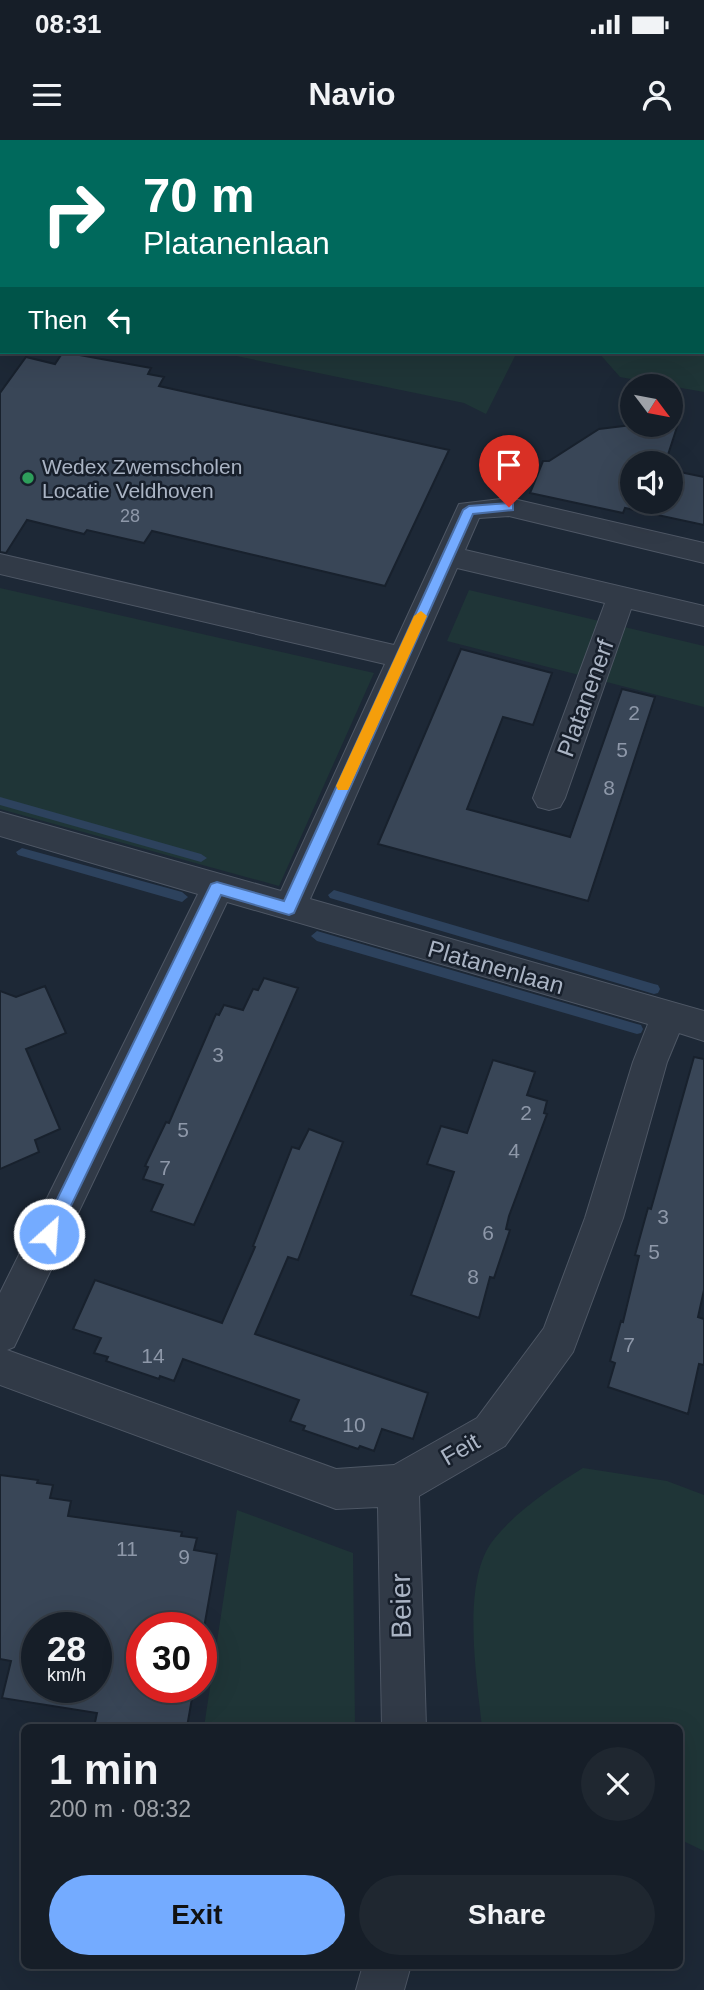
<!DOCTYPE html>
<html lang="en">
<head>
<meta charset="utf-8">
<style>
  :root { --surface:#161e28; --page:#1f2730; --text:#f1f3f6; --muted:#9ea2a8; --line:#353c45; --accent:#74abff }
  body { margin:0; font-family:Helvetica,sans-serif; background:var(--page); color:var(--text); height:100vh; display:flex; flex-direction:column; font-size:26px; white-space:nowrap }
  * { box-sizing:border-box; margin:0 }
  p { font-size:23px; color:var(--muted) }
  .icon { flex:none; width:38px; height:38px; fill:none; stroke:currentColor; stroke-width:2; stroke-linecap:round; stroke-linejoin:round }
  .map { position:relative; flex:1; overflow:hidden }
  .details { position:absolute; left:21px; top:1584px; width:662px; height:245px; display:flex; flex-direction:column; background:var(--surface); border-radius:10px; box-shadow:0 7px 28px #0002,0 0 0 2px var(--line) }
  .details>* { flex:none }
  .top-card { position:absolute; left:0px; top:0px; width:705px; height:214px; box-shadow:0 7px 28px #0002,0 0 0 2px var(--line); background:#00695c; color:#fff; overflow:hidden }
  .needle { width:46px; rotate:122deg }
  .buttons { position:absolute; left:620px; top:234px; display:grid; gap:14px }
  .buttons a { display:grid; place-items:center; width:63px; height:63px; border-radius:50%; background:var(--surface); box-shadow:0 7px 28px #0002,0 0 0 2px var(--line); font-size:35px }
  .speed { position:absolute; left:21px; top:1472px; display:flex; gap:14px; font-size:35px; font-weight:700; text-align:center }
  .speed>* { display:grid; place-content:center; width:91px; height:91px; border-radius:50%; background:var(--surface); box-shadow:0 7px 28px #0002,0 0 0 2px var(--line); line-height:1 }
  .speed small { font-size:18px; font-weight:400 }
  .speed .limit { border:10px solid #d22; background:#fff; color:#111 }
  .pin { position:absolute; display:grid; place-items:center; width:60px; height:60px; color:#fff; margin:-72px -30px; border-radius:50% 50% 50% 0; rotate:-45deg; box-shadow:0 0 7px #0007 }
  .pin .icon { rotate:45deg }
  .me { position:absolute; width:77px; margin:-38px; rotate:26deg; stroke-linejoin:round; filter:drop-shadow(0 0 5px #0008) }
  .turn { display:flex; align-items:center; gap:24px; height:147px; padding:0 28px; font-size:32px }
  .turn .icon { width:91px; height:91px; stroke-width:2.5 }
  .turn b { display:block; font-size:49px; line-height:60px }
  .then { display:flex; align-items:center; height:66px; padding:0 28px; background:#0003; gap:14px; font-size:26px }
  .round { display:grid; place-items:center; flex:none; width:74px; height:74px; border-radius:37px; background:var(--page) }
  .head { display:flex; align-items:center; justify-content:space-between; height:119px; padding:0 28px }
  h1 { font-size:42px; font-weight:700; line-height:52px }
  .button { display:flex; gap:14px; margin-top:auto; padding:14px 28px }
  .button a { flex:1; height:80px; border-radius:42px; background:var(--accent); color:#111; font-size:28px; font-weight:700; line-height:80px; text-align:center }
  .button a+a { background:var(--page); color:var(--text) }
  .status { display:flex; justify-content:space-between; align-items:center; height:49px; padding:0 35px; background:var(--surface); direction:ltr }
  .status svg { height:19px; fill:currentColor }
  header { display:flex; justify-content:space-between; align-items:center; height:91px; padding:0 28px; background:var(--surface); font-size:32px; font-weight:700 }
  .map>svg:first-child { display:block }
  .green { fill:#1f3537 }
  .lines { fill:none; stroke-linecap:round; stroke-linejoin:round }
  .stream { fill:#2d425d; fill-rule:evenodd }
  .building { fill:#394657; stroke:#18212d; stroke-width:2; fill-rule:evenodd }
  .minor-casing { stroke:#4e5765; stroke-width:2 }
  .minor { fill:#313a47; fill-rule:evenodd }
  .route { fill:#74abff; stroke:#4b6fa6; stroke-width:2 }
  .slow { fill:#f59e0b }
  .leisure-dot { fill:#2e9e5b; stroke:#171f2b; stroke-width:2.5 }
  .labels { text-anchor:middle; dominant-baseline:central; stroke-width:5; stroke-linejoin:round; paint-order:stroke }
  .far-number-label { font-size:18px; fill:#8e98a9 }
  .far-poi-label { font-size:21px; fill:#aab4c4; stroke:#171f2b; text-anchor:start }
  .number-label { font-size:21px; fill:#8e98a9 }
  .street-label { font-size:24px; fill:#aab4c4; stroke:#171f2b }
  .near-street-label { font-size:28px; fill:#aab4c4; stroke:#171f2b }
</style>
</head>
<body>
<div class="status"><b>08:31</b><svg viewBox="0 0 49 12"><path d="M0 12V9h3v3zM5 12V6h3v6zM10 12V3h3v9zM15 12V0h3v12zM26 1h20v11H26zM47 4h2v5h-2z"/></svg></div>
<header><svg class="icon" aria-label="menu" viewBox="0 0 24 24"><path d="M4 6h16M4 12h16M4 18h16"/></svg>Navio<svg class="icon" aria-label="person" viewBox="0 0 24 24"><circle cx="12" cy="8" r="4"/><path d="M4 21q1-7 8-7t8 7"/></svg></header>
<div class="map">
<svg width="704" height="1850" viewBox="0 0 704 1850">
  <rect width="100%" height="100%" fill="#1d2836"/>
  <path class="green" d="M704 149V252L620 237 598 212H704Z
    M217 212H517L486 274 464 263Z
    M0 448 374 533 279 746 0 669Z
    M469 450 704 506V567L447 501Z
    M583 1328 667 1341 704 1355V1711L679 1699V1587H482C477 1538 460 1438 495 1398 520 1368 551 1348 583 1328Z
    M237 1370 353 1413 355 1587H204Z"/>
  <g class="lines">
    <path class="stream" d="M0 657 201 714 207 718 201 722 0 665Z
      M22 708 182 752 188 757 182 762 18 715 16 712Z
      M334 750 654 844 658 845 660 849 658 853 654 854 330 758 328 755Z
      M317 791 637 884 641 885 643 889 641 893 637 894 317 801 311 796Z"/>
  </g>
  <path class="building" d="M63 212 151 228 148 234 164 237 159 246 449 310 385 446 152 391 144 403 87 390 84 394 27 380 6 413 0 412V253L26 217 55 224Z
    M632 285 677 287 665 324H632V362H670V330L704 337V385L625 368 623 373 530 353 543 321H549L599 289Z
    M461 509 552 533 533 585 503 577 467 669 570 697 622 549 655 557 588 761 378 704Z
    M264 838 298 848 194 1085 151 1071 163 1045 143 1039 148 1027 145 1026 166 982 169 983 216 874 219 875 224 865 243 870 253 849 258 850Z
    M45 846 66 893 26 909 60 989 35 1000 39 1012 0 1029V851L16 857Z
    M694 917 704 919V1150L698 1177 704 1179V1225L699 1224 688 1274 608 1247 615 1223 610 1221 621 1181 623 1182 639 1116 635 1115 648 1068 651 1069Z
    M493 920 535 932 527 955 547 961 544 973 547 974 509 1076 506 1089 510 1090 494 1138 490 1137 479 1178 411 1155 454 1032 427 1024 441 986 467 993Z
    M309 989 343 1002 298 1120 288 1117 255 1194 428 1253 413 1299 382 1289 374 1311 360 1306 358 1309 303 1290 305 1286 290 1281 299 1260 183 1219 174 1241 160 1236 159 1239 106 1221 108 1217 94 1213 101 1198 73 1189 95 1140 222 1183 255 1107 253 1106 292 1007 299 1009Z
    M0 1335 38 1340 37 1343 53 1345 50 1358 71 1361 68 1376 182 1392 181 1396 197 1398 194 1410 217 1414 201 1505V1488H142V1547H194L187 1587H94L97 1573 2 1558 11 1521 0 1519ZM37 1488H96V1547H37Z"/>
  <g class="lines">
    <defs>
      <path id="minor" d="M495 0H526L527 2H496Z
        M631 0H653V2H631Z
        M509 358 704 403V423L509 376 479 378 465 410 704 466V486L631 469 565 658 560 667 549 670 538 667 533 658 605 463 457 428 310 759 704 871V901L679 893 667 922 623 1078 573 1212 505 1306 419 1356 426 1587H382L378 1367 336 1369 0 1245V1153L198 754 0 696V672L281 751 385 524 0 434V414L394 505 459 364ZM227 762 648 884 633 922 585 1078 544 1188 477 1278 394 1325 336 1329 7 1210 14 1207Z
        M363 1825H411L404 1850H356Z"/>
    </defs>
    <use href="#minor" class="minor-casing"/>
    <use href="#minor" class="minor"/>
  </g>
  <path class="route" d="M509 363 513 364V370L473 374 294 773 289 775 221 755 55 1099 49 1101 43 1099 40 1094 43 1088 211 744 217 742 284 761 463 370 469 366Z"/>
  <path class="slow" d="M421 471 427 476 350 646 348 650H338L336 646 414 476Z"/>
  <circle class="leisure-dot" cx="28" cy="338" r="7"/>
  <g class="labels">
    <g class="far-number-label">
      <text x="130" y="376">28</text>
    </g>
    <g class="far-poi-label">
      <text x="42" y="326">Wedex Zwemscholen<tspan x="42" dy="24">Locatie Veldhoven</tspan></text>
    </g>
    <g class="number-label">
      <text x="634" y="572">2</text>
      <text x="622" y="609">5</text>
      <text x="609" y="647">8</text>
      <text x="218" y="914">3</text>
      <text x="526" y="972">2</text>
      <text x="183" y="989">5</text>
      <text x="514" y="1010">4</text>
      <text x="165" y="1027">7</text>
      <text x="663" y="1076">3</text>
      <text x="488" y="1092">6</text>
      <text x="654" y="1111">5</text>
      <text x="473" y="1136">8</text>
      <text x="629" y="1204">7</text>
      <text x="153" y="1215">14</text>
      <text x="354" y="1284">10</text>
      <text x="127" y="1408">11</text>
      <text x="184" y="1416">9</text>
    </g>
    <g class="street-label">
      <text transform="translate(585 558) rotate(-70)">Platanenerf</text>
      <text transform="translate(496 827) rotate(16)">Platanenlaan</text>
      <text transform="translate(460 1309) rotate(-30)">Feit</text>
    </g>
    <g class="near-street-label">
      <text transform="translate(401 1466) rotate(-91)">Beier</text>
    </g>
  </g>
</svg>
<div class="buttons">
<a><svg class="needle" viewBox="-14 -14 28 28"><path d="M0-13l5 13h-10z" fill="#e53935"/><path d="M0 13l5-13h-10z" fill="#9ea2a8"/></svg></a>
<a><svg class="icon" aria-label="sound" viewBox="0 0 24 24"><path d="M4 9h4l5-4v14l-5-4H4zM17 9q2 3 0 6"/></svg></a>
</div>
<div class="speed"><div>28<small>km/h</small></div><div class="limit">30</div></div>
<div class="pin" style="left:509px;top:367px;background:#d93025"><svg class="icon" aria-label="arrive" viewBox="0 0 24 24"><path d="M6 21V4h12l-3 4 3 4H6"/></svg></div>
<svg class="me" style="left:49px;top:1094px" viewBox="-20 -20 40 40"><circle r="17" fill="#74abff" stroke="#fff" stroke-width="3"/><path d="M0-11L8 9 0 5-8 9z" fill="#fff"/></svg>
<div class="top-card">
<div class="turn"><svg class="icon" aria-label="right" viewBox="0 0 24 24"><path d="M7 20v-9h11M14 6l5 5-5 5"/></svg><div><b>70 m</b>Platanenlaan</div></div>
<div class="then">Then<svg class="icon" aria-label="left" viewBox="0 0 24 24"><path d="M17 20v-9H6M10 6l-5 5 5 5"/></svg></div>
</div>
<section class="details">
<div class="head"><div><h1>1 min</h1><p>200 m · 08:32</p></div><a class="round"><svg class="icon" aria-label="close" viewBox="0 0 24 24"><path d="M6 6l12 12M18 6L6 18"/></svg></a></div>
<div class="button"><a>Exit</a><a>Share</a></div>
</section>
</div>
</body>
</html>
